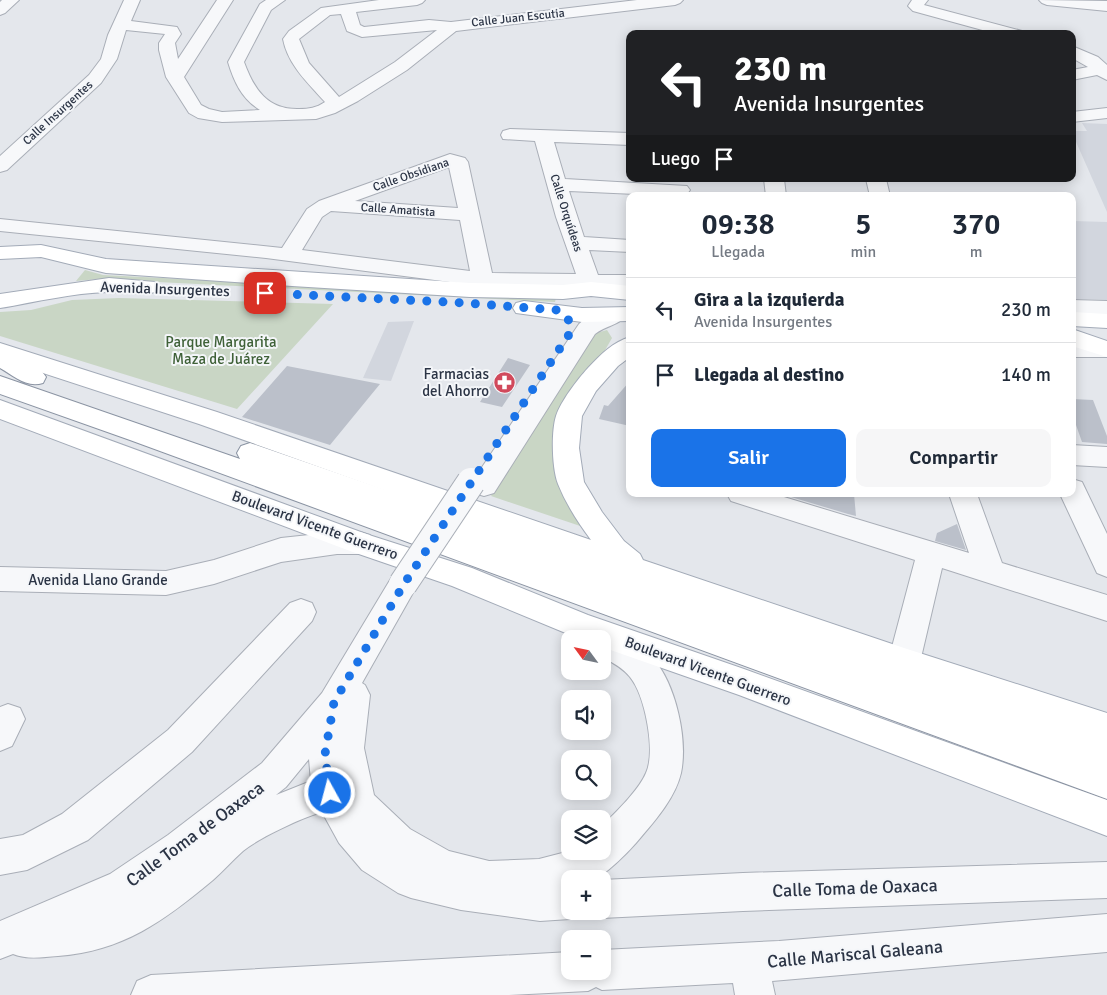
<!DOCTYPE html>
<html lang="es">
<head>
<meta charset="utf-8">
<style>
  :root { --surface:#fff; --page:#f6f6f7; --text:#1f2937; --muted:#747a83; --line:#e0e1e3; --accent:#1a73e8 }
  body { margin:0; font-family:Signika,sans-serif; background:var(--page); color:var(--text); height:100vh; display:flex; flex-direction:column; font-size:19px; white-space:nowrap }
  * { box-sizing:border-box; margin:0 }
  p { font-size:16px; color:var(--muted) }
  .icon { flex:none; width:28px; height:28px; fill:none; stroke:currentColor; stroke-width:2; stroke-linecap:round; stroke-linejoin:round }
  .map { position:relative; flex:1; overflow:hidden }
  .sheet { position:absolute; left:626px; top:192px; width:450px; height:305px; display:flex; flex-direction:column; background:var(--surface); border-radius:10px; box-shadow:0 2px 12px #0003 }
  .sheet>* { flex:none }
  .guide { position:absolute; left:626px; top:30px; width:450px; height:152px; border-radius:10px; box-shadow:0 2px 12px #0003; background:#202124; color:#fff; overflow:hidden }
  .needle { width:32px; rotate:303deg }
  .fabs { position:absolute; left:561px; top:630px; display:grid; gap:10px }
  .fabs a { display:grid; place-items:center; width:50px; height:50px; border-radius:10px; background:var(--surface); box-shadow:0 2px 12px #0003; font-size:25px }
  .pin { position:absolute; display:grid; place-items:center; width:42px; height:42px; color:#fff; margin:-21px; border-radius:10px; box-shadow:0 2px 8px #0006 }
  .me { position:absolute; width:55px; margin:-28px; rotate:353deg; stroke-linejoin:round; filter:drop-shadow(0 0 4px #0008) }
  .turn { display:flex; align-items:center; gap:18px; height:105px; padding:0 25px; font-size:22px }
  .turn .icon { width:65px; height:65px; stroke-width:2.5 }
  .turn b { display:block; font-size:35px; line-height:42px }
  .then { display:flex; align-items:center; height:48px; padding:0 25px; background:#0003; gap:10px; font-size:19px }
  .eta { display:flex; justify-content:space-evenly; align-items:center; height:85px; text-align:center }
  .eta b { font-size:30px; font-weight:600; line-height:35px }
  .cta { display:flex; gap:10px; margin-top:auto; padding:10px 25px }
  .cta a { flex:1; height:58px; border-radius:10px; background:var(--accent); color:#fff; font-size:20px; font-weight:600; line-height:58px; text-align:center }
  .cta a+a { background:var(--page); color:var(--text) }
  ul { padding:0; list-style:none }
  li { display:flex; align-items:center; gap:15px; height:65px; padding:0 25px; border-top:1px solid var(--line) }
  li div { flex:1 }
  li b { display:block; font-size:19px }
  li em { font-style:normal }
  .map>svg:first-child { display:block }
  .built { fill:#d2d6de }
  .green { fill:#c9d6c5 }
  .building { fill:#bbc0ca }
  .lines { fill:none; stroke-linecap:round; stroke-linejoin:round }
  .minor-casing { stroke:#a9aeb7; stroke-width:2 }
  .major-casing { stroke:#a3abb8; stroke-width:2 }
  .highway-casing { stroke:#8b94a3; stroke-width:2 }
  .minor { fill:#f7f8fa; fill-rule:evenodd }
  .major { fill:#fff; fill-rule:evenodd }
  .highway { fill:#fff; fill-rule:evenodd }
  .minor-bridge-casing { stroke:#a9aeb7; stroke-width:30; stroke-linecap:butt }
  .minor-bridge { stroke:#f7f8fa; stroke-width:28 }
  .route { stroke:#1a73e8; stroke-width:9; stroke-dasharray:0 16.2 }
  .labels { text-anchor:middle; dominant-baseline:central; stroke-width:4; stroke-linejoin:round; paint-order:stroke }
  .far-street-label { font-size:12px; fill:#2b3445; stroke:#f4f6f9 }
  .street-label { font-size:15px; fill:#2b3445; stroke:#f4f6f9 }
  .park-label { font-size:15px; fill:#3f6138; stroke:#f4f6f9 }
  .poi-label { font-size:15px; fill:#2b3445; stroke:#f4f6f9; text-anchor:end }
  .near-street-label { font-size:18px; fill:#2b3445; stroke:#f4f6f9 }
</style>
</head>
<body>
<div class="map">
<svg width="1107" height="995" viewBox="0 0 1107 995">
  <rect width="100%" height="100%" fill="#e4e7ec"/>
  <path class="built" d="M1082 123 1107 124V212L1073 135V131H1087Z
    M1073 221 1107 222V300L1075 299 1073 294Z
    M414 321 391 381 363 378 388 322Z"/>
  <path class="green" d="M85 270 103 275 556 298 555 302 99 279 76 281Z
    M119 298 333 304 237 409 0 336V312L31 310 72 300Z
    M607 330 612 338 600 359 564 441 598 532 491 496 593 334Z"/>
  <path class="building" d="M508 358 530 365 502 407 480 402Z
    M287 366 380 384 330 445 242 417Z
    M630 381V426L599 419 604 405 608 406Z
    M1072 399 1093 400 1107 436V444L1082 442 1076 425 1072 424Z
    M781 494H854L856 516 848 514Z
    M957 524 966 550 935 541 937 533Z"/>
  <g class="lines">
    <defs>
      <path id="minor" d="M2 0H19L5 13 0 15V2Z
        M124 0H140L131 21 177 27 181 34 175 43 178 59 217 0H233L184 77 201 105 209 109 222 112 260 110C242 99 234 82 228 62L260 4 266 0H285L271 10 244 62C254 89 267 110 299 109 309 109 316 108 325 102 308 83 288 65 283 39L289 31 321 8 379 0H425L422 3 417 5 356 12 360 25 364 27 429 20 451 22 637 0H683L680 3 675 5 456 31 407 70 358 101 335 113 316 119 222 122 198 118 189 113 166 77 159 50V43L165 34 126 30 117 59 101 83 7 170 0 172V156L89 75 101 59 108 35ZM341 14 347 31 362 37 437 30 395 62 339 97 309 63 299 39 330 15Z
        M912 0H928L924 5 1022 31 1024 34H997L913 11 908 6Z
        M1039 0 1107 1V11L1047 5 1042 3Z
        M1072 46 1098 57 1107 65V80L1097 75 1072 80V70L1088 67 1072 58Z
        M1107 108V118L1072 122V112Z
        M510 129 630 133V145L554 142 565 179 687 186 690 190 687 194 680 196 569 191 584 237 630 240V252L589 250 598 275H630V289L602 288 599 294 591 296 583 294 580 288 495 287 496 290 493 295 485 297 477 295 473 285 266 258 0 231V219L282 248 307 209 319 201 450 154 465 158 468 162 492 273 576 274 556 217 535 141 503 139 501 135 503 131ZM449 167 458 208 355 201ZM331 211 460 220 470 271 302 250 322 217Z
        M764 179H784L786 196H766Z
        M866 179H886L890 196H870Z
        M1072 300 1107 301V315L1072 314Z
        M615 308 623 310 626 315C620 325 605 326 595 334L494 493 484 496 474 493 470 486 474 479 579 324 586 318Z
        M1072 341H1107V357H1072Z
        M1072 445 1107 447V467L1072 465Z
        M1072 479 1082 482 1107 534V577L1097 573 1060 494H1072Z
        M727 494H774L969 553 949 494H977L1002 563 1107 595V621L942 568 920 662 915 672 904 676 893 672 888 662 915 560 731 501Z
        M337 532H360L370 535 374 543 370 551 360 554H337L281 562 214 584 166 595 0 591V567L166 571 214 560 281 538Z
        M403 572 413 575 418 584 362 683 365 685 370 695 364 748 374 795 410 829 449 851 489 861 539 859 570 851H602V826C616 812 639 790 646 773 656 751 645 695 630 677 623 668 612 662 602 657V639H587L591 631C607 625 612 630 626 638 635 644 646 649 653 658 676 685 688 739 681 773 675 799 653 823 636 843 628 852 605 876 593 879 586 880 577 879 570 879V911H584L583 913 570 919 540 921 461 910 411 898 398 893 362 870 339 843 322 812C301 818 259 838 243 851 233 860 223 871 213 880 164 921 123 951 58 956 42 957 28 960 13 954L0 959V921L110 874 168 835 262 763 322 693 393 575ZM309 759 311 781 276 795 286 787Z
        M301 599 312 603 316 612 312 621 192 752 88 840 27 870 0 875V839L23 835 62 814 168 730 290 603Z
        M8 704 20 708 25 719 12 746 0 751V707Z
        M1107 862V898L743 911 602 918 588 911H602V880L743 873Z
        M1107 914V952L772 981 775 995H735L733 983 602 990 596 987 588 991 509 995H131L137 981 151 975 570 952V971H602V950L779 941Z"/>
      <path id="major" d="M41 245 106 259 470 283 563 285 591 282 630 286V300L591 296 563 299 470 297 292 286 106 273 41 257 0 259V247Z
        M109 278 155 282 158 287 155 292C140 296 124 291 108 292 72 293 36 302 0 308V294Z
        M524 301 582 308 630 307V321L582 322 516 313 513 308 516 303Z
        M1072 312 1107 314V328L1072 326Z
        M1072 329 1107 341V357L1072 346Z
        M630 337V357L618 366 596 391 582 416 579 448 584 482 602 512 624 541 640 554 643 560 904 648 1107 713V743L904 676 199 424 0 359V343L217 412 591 540C579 524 566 504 558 484 552 469 551 432 556 416 561 401 577 380 588 368 600 355 613 342 630 337Z
        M0 400 369 535 472 568 588 615 744 669 1107 800V836L739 695 602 647V639H581L568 634 452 586 350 551 0 419Z"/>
      <path id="highway" d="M0 349C14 353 38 364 46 377L43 383C26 388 14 376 0 368Z
        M0 376 240 459 237 453 241 446 250 443 259 446 1107 740V799L130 440 0 394Z"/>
    </defs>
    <use href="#minor" class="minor-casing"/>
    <use href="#major" class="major-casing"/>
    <use href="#highway" class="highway-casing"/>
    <use href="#minor" class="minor"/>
    <use href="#major" class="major"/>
    <use href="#highway" class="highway"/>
    <defs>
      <path id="minor-bridge" d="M403 584 471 482"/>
    </defs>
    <use href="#minor-bridge" class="minor-bridge-casing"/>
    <use href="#minor-bridge" class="minor-bridge"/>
  </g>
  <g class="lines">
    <path class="route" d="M265 293 466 303 557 310C568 317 571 320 570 333L404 584 334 702 325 754 330 793"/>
  </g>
  <defs>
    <symbol id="pharmacy-disc" viewBox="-11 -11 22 22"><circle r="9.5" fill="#d1495b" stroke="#f4f6f9"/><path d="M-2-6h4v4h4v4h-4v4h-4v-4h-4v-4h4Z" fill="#fff"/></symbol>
  </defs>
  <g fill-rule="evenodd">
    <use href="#pharmacy-disc" x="492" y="370" width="25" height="25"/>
  </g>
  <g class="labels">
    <g class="far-street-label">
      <text transform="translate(518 18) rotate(-6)">Calle Juan Escutia</text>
      <text transform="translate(58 113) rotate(-42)">Calle Insurgentes</text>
      <text transform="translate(411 175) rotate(-19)">Calle Obsidiana</text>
      <text transform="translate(398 210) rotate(4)">Calle Amatista</text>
      <text transform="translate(566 213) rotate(72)">Calle Orquídeas</text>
    </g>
    <g class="street-label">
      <text transform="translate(165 289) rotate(2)">Avenida Insurgentes</text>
      <text transform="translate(315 525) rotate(20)">Boulevard Vicente Guerrero</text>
      <text x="98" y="580">Avenida Llano Grande</text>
      <text transform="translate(708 671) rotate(20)">Boulevard Vicente Guerrero</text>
    </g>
    <g class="park-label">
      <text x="221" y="342">Parque Margarita<tspan x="221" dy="17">Maza de Juárez</tspan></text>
    </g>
    <g class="poi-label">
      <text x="489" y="374">Farmacias<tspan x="489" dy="17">del Ahorro</tspan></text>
    </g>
    <g class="near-street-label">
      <text transform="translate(195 834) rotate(-36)">Calle Toma de Oaxaca</text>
      <text transform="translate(855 888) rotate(-2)">Calle Toma de Oaxaca</text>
      <text transform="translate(855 954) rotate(-5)">Calle Mariscal Galeana</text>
    </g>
  </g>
</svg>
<div class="fabs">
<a><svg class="needle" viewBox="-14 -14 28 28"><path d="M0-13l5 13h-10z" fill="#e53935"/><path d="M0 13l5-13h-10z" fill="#747a83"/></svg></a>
<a><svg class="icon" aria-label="sound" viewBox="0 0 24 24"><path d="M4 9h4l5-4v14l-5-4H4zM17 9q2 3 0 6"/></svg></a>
<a><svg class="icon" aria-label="search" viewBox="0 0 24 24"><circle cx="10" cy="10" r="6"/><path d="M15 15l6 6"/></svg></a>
<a><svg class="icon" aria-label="layers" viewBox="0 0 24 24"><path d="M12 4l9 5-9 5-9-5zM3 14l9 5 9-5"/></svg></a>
<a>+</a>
<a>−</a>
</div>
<div class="pin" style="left:265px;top:293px;background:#d93025"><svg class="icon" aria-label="arrive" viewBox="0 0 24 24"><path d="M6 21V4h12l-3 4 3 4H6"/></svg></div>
<svg class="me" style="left:330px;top:793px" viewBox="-20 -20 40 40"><circle r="17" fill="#1a73e8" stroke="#fff" stroke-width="3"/><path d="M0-11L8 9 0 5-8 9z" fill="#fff"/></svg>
<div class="guide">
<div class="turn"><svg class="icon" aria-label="left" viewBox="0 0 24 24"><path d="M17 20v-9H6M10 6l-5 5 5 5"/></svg><div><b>230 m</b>Avenida Insurgentes</div></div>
<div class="then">Luego<svg class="icon" aria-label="arrive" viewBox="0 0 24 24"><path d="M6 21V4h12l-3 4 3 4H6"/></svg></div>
</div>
<section class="sheet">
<div class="eta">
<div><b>09:38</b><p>Llegada</p></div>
<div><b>5</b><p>min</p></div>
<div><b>370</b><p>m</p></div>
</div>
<ul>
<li><svg class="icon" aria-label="left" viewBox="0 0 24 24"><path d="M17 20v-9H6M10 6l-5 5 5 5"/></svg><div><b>Gira a la izquierda</b><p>Avenida Insurgentes</p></div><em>230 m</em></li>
<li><svg class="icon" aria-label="arrive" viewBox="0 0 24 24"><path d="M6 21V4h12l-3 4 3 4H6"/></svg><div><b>Llegada al destino</b></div><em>140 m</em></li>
</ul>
<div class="cta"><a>Salir</a><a>Compartir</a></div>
</section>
</div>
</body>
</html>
